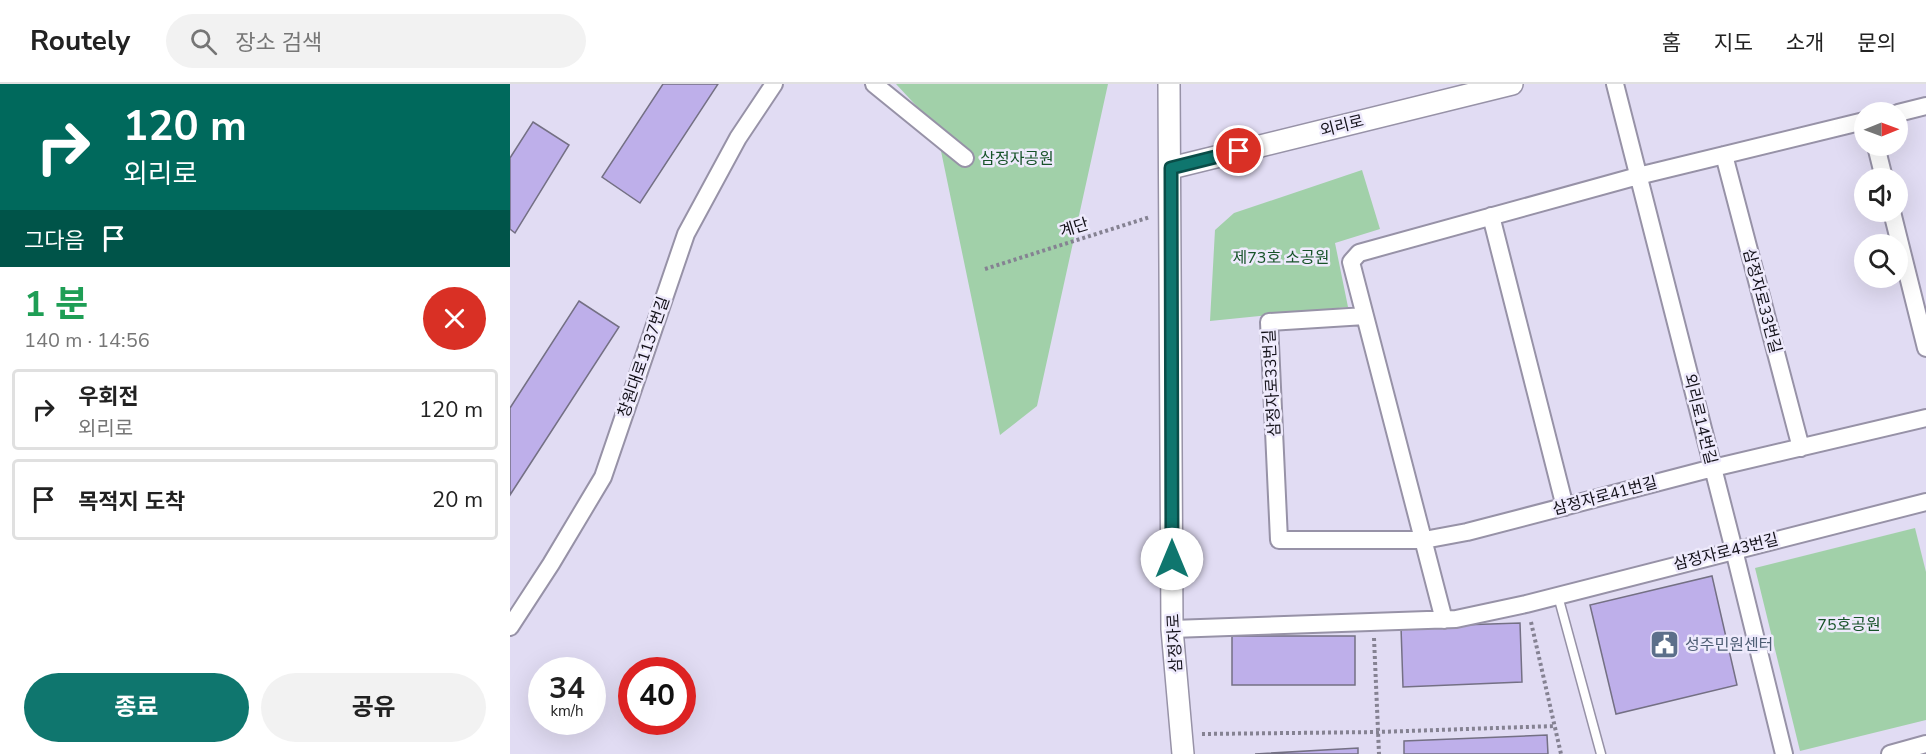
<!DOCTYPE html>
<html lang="ko">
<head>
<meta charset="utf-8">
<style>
  :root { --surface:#fff; --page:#f2f2f2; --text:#222; --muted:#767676; --line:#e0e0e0; --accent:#0f766e }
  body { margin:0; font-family:"Nunito Sans","Noto Sans KR",sans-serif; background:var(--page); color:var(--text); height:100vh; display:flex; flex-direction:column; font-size:22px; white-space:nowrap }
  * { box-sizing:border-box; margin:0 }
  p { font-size:20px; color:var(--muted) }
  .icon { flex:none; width:33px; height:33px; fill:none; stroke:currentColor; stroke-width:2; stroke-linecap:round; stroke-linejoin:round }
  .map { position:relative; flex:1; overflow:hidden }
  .details { display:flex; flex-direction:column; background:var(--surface); width:510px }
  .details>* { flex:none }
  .guide { background:#00695c; color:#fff; overflow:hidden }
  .needle { width:39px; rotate:89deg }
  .fabs { position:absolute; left:1344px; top:18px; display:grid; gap:12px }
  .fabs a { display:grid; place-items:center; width:54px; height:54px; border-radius:50%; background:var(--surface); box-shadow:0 6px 24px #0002; font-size:30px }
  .speed { position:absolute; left:18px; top:573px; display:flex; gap:12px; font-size:30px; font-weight:700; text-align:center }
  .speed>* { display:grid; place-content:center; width:78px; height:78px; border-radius:50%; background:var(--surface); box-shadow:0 6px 24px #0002; line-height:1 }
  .speed small { font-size:15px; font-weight:400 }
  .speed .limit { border:9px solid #d22; background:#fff; color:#111 }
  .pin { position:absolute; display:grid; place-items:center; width:51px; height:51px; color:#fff; margin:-26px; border:3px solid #fff; border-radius:50%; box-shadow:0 2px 6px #0007 }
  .me { position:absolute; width:66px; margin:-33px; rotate:0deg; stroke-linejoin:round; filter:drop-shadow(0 0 4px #0008) }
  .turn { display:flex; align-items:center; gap:21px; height:126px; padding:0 24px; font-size:27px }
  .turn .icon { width:78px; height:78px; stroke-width:2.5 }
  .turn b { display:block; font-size:42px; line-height:51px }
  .then { display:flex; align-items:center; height:57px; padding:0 24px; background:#0003; gap:12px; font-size:22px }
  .round { display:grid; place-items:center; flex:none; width:63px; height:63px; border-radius:32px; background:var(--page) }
  .headline { display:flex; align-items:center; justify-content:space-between; height:102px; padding:0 24px }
  h1 { font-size:36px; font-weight:700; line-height:45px; color:#1e9e55 }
  .button { display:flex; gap:12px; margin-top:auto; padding:12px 24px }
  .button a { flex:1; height:69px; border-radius:36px; background:var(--accent); color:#fff; font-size:24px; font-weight:700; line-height:69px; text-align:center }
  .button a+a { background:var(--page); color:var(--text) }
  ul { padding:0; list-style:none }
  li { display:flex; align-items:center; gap:18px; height:81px; margin:0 12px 9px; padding:0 12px; border:3px solid var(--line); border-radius:6px }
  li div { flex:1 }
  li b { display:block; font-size:22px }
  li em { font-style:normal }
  header { display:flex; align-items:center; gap:36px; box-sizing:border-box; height:84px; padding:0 30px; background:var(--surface); border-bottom:2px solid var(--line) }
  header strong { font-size:28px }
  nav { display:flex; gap:33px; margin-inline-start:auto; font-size:21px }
  .search { width:420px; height:54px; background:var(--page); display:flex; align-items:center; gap:15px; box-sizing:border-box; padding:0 21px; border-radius:33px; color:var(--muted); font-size:22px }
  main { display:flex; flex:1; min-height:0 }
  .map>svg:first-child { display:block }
  .green { fill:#a1d0a9 }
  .building { fill:#beafea; stroke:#747084; stroke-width:1.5 }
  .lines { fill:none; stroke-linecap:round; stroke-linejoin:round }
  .service-casing { stroke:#9792a7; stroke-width:11 }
  .minor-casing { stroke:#9792a7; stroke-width:20 }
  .tertiary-casing { stroke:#9792a7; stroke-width:24 }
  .path { stroke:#858292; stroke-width:4; stroke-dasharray:3 3; stroke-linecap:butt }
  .service { stroke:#fff; stroke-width:8 }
  .minor { stroke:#fff; stroke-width:16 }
  .tertiary { stroke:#fff; stroke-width:21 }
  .route-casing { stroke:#0a4d48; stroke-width:15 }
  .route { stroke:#0f766e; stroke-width:10 }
  .labels { text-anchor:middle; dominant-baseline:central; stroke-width:5; stroke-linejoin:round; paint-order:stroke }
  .street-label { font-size:16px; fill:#131119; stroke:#eeeafc }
  .park-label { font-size:16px; fill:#175329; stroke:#eeeafc }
  .service-label { font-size:16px; fill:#4e5e75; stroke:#eeeafc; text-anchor:start }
</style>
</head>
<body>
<header>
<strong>Routely</strong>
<div class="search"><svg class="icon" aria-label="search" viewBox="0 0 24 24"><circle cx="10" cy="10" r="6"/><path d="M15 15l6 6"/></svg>장소 검색</div>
<nav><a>홈</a><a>지도</a><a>소개</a><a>문의</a></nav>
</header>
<main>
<section class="details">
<div class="guide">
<div class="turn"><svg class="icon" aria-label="right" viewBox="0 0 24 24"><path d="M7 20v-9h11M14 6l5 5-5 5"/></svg><div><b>120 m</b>외리로</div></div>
<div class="then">그다음<svg class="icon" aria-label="arrive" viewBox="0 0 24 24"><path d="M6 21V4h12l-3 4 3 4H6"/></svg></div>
</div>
<div class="headline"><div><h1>1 분</h1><p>140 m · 14:56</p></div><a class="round" style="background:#d93025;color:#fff"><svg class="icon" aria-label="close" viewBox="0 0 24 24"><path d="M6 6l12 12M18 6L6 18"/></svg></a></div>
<ul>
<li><svg class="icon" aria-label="right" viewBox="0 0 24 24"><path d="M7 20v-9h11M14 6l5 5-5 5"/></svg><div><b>우회전</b><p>외리로</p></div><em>120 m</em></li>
<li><svg class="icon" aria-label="arrive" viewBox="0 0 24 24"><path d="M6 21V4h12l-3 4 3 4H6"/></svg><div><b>목적지 도착</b></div><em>20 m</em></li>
</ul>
<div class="button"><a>종료</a><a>공유</a></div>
</section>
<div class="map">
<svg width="1416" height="670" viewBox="0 0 1416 670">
  <rect width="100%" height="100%" fill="#e1dcf3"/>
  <path class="green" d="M386 0H598L527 322 490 351 426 43Z
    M852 86 870 145 825 159 838 223 700 237 705 146 724 129Z
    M1405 444 1416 488V636L1290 667 1245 484Z"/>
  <path class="building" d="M153 0H208L130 119 92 93Z
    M23 38 59 61 5 149 0 145V74Z
    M69 217 109 243 0 411V324Z
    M1202 492 1227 601 1106 630 1080 521Z
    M1010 539 1012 598 893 603 891 543Z
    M722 552H845V601H722Z
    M1037 651 1038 670H894V657Z
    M848 664V670H745Z"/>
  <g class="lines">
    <defs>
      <path id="service" d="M1048 512 1091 670"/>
      <path id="minor" d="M364 0 455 74
        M1105 0 1224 466 1274 670
        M1388 29 1416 22
        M1366 62 1374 94
        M1214 71 1291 364
        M1382 128 1416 264
        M981 132 1055 423
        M855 232 759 238 769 456H914L957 448 1203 384 1416 334
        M934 536 841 178 849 169 1128 92 1354 37
        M0 543 41 480 93 393 176 150 228 54 264 0
        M662 545 946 535 1016 520 1416 418
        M1380 670 1416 660"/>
      <path id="tertiary" d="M659 0 662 545 673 670
        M661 84 1002 0"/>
    </defs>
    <use href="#service" class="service-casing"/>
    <use href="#minor" class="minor-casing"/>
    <use href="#tertiary" class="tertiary-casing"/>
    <path class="path" d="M475 185 640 133
      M1021 538 1051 670
      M864 554 869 670
      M692 650 868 648 1045 642"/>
    <use href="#service" class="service"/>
    <use href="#minor" class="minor"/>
    <use href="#tertiary" class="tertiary"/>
  </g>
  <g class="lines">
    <defs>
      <path id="route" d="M662 475 661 84 729 67"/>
    </defs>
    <use href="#route" class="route-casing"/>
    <use href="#route" class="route"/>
  </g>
  <defs>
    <symbol id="civic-square" viewBox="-11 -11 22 22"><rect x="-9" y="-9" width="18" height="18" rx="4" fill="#5c6f8a" stroke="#eeeafc"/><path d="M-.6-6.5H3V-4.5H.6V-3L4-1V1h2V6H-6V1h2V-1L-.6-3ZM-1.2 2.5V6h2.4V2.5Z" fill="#fff"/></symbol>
  </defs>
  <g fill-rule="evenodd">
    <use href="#civic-square" x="1138" y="544" width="33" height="33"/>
  </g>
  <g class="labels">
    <g class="street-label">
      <text transform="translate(832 42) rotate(-14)">외리로</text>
      <text transform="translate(564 144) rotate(-17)">계단</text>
      <text transform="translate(1252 217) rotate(75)">삼정자로33번길</text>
      <text transform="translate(134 273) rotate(-71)">창원대로1137번길</text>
      <text transform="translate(762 299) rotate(-93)">삼정자로33번길</text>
      <text transform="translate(1190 335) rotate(76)">외리로14번길</text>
      <text transform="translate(1095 412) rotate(-15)">삼정자로41번길</text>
      <text transform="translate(1216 468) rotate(-14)">삼정자로43번길</text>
      <text transform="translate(665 559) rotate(-93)">삼정자로</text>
    </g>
    <g class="park-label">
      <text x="507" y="75">삼정자공원</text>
      <text x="771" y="174">제73호 소공원</text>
      <text x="1339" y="541">75호공원</text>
    </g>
    <g class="service-label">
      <text x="1175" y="561">성주민원센터</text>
    </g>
  </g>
</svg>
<div class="fabs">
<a><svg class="needle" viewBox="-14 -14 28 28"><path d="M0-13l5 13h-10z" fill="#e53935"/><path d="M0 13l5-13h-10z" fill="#767676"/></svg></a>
<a><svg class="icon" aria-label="sound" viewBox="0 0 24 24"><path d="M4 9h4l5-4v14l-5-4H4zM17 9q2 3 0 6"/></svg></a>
<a><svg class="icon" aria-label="search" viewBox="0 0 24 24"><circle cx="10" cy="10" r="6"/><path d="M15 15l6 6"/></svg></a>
</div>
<div class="speed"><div>34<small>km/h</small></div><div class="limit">40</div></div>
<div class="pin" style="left:729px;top:67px;background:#d93025"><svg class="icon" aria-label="arrive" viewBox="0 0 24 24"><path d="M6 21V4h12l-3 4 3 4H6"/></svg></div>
<svg class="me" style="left:662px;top:475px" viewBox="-20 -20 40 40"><circle r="19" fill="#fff"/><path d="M0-13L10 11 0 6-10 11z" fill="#0f766e"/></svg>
</div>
</main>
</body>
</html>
